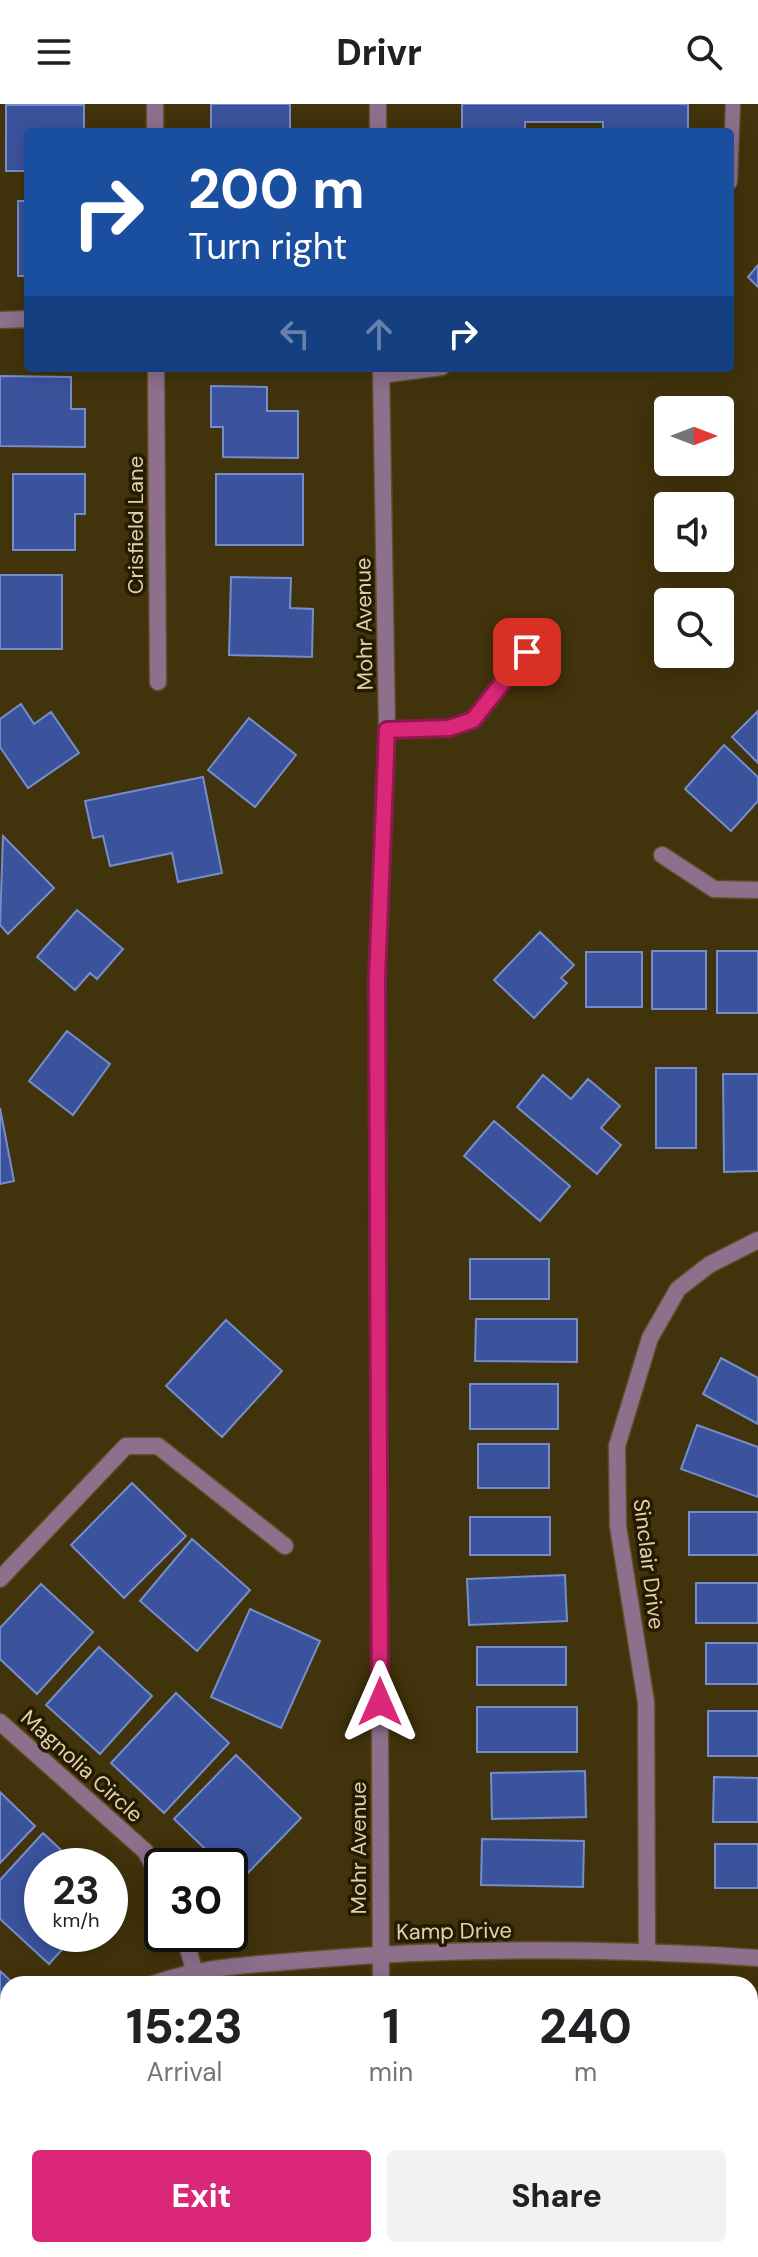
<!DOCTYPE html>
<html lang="en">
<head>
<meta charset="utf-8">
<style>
  :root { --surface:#fff; --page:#f2f2f2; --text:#202124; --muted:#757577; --accent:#db2777 }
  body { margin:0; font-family:"DM Sans",sans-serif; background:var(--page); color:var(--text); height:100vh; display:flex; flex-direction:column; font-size:30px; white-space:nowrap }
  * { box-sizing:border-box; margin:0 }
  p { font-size:26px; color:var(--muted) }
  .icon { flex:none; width:44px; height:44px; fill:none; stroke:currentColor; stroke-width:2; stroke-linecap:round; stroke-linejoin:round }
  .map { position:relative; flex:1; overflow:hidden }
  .side { position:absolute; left:0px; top:1872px; width:758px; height:282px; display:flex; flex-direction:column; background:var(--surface); border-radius:24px 24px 0 0; box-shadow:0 4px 20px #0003 }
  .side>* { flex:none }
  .hud { position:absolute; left:24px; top:24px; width:710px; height:244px; border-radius:8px; box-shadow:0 4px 20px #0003; background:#1a4fa0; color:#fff; overflow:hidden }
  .needle { width:52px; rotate:90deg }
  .buttons { position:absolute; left:654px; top:292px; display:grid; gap:16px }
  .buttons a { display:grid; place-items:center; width:80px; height:80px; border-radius:8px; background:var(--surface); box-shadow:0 4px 20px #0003; font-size:40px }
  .speed { position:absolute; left:24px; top:1744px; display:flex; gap:16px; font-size:40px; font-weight:700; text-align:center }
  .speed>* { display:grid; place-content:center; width:104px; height:104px; border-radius:50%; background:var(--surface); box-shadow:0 4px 20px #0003; line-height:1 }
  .speed small { font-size:20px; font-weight:400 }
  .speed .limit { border:4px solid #111; border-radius:12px; background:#fff; color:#111 }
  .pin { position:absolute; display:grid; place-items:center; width:68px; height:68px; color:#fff; margin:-34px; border-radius:16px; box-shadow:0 4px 12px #0006 }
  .me { position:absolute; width:88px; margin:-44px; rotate:0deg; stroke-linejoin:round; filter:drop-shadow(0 0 6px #0008) }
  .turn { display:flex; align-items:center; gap:28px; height:168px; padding:0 32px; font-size:36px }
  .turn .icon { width:104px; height:104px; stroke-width:2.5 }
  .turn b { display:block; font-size:56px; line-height:68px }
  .lanes { display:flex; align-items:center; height:76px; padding:0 32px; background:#0003; justify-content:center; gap:40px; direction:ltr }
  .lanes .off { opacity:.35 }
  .eta { display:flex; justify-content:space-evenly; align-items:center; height:136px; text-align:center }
  .eta b { font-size:48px; font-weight:800; line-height:56px }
  .button { display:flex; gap:16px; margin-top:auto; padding:16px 32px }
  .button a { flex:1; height:92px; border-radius:8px; background:var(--accent); color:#fff; font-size:32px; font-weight:800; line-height:92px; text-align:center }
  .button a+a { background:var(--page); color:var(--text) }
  header { display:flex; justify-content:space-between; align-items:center; height:104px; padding:0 32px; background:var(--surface); font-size:36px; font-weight:800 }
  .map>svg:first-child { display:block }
  .building { fill:#3b539d; stroke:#768dcb; stroke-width:2 }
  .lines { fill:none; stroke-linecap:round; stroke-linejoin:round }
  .lane-casing { stroke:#5d4f28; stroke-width:17 }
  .street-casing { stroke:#5d4f28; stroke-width:19 }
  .lane { stroke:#8e708d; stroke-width:14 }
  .street { stroke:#8e708d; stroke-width:16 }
  .route-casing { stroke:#8e194d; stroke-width:20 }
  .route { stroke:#db2777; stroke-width:14 }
  .labels { text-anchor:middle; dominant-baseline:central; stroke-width:7; stroke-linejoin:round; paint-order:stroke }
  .street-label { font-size:22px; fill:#dfd1ae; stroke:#261b00 }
</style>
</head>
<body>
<header><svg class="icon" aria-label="menu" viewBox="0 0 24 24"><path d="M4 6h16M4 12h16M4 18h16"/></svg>Drivr<svg class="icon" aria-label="search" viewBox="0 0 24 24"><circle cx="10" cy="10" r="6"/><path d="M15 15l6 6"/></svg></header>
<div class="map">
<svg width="758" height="2153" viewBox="0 0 758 2153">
  <rect width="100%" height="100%" fill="#41330b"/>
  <path class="building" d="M211 0H290V28H211Z
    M462 0H688V28H603V18H525V28H462Z
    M6 1H84V28H28V67H6Z
    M18 97H28V172H18Z
    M758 161V183L748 173Z
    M0 272 71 273V305H85V343L0 342Z
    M211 282 267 283V307H298V354L223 353V323H211Z
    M13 370H85V410H75V446H13Z
    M216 370H303V441H216Z
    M0 471H62V545H0Z
    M231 473 291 474 290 504 313 505 312 553 229 551Z
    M21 600 34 620 51 608 79 649 28 684 0 643V615Z
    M758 607V659L732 633Z
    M249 614 296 651 255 703 208 666Z
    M724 641 758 673V697L731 727 685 685Z
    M203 673 222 769 178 778 172 749 110 762 103 732 93 734 85 697Z
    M3 732 54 784 8 830 0 821Z
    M77 806 123 845 97 875 90 869 75 886 37 853Z
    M540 828 574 861 561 874 567 879 534 914 494 876Z
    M652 847H706V905H652Z
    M717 847H758V909H717Z
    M586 848H642V903H586Z
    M67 927 110 960 73 1011 29 977Z
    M656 964H696V1044H656Z
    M723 970H758V1067L724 1068Z
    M543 971 571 995 588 975 620 1002 601 1024 621 1041 597 1070 517 1003Z
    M0 1004 14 1077 0 1080Z
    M494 1017 570 1082 540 1117 464 1052Z
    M470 1155H549V1195H470Z
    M476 1215H577V1258L475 1257Z
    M226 1216 282 1267 222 1333 166 1282Z
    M721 1254 758 1274V1320L703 1290Z
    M470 1280H558V1325H470Z
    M697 1321 758 1343V1393L681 1365Z
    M478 1340H549V1384H478Z
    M132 1379 186 1432 124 1494 71 1441Z
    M689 1408H758V1451H689Z
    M470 1413H550V1451H470Z
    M192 1435 250 1486 197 1547 140 1497Z
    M565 1471 567 1517 469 1521 467 1475Z
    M696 1479H758V1519H696Z
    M41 1480 93 1528 37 1590 0 1555V1524Z
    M250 1505 320 1537 281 1624 211 1593Z
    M706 1539H758V1580H706Z
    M99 1543 152 1592 100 1650 46 1601Z
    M477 1543H566V1581H477Z
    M176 1589 229 1639 164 1709 111 1659Z
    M477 1603H577V1648H477Z
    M708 1607H758V1652H708Z
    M236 1651 301 1714 239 1778 230 1769V1762H223L174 1715Z
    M585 1667 586 1713 492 1715 491 1669Z
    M714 1673 758 1674V1718H713Z
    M0 1688 35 1722 0 1759Z
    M43 1729 78 1762H42V1830H76L49 1860 0 1815V1776Z
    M482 1735 584 1737 583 1783 481 1781Z
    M715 1740H758V1784H715Z
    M0 1867 14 1880H8V1904L0 1912Z
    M752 1927 758 1928V2026L750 2025Z
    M750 2084 758 2086V2153H690L691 2146H750Z
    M0 2138 8 2146 28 2153H0Z
    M224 2146H287V2153H224Z
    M552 2146H635L637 2147 631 2153H560Z"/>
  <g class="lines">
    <defs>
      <path id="lane" d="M730 78 733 0
        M381 272 442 264
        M387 626 449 624 473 616 527 548"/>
      <path id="street" d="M155 0V28
        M378 28V0
        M0 216 28 215
        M156 264 158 578
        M662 751 714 785 758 786
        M0 1475 126 1342H158L285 1442
        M0 1618 145 1747 162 1777
        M184 1830 194 1866
        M647 1847 646 1598 618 1422 617 1342 650 1234 678 1185 709 1161 758 1136
        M153 1880C207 1861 253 1861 309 1856 457 1843 609 1844 758 1854
        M381 1880 377 875 387 626 381 264
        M0 2006 8 1996
        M381 2146V2153"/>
    </defs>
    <use href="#lane" class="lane-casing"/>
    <use href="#street" class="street-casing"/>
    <use href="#lane" class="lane"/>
    <use href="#street" class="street"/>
  </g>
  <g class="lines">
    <defs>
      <path id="route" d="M380 1598 377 875 387 626 449 624 473 616 527 548"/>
    </defs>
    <use href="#route" class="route-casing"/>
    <use href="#route" class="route"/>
  </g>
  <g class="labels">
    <g class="street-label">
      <text transform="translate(135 421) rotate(-90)">Crisfield Lane</text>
      <text transform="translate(364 520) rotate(-91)">Mohr Avenue</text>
      <text transform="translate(649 1460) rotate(83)">Sinclair Drive</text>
      <text transform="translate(82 1662) rotate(42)">Magnolia Circle</text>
      <text transform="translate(358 1744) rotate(-90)">Mohr Avenue</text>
      <text transform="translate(454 1827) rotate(-1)">Kamp Drive</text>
    </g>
  </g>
</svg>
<div class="buttons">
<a><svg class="needle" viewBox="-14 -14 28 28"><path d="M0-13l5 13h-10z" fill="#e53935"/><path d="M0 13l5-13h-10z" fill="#757577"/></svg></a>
<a><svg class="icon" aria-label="sound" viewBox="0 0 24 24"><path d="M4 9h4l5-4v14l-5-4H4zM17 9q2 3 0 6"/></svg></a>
<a><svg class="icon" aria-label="search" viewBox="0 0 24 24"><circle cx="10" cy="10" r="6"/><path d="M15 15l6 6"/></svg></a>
</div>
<div class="speed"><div>23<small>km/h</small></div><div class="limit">30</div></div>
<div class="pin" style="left:527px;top:548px;background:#d93025"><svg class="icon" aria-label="arrive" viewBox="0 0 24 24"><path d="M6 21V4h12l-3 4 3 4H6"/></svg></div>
<svg class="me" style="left:380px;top:1598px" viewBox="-20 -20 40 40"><path d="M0-17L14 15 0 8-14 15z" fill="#db2777" stroke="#fff" stroke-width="4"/></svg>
<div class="hud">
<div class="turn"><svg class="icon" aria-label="right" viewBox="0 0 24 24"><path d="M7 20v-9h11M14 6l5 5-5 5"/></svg><div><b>200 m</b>Turn right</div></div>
<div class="lanes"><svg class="icon off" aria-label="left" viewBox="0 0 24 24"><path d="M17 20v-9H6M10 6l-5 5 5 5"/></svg><svg class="icon off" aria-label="ahead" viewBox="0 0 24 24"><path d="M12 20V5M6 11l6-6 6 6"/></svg><svg class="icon" aria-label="right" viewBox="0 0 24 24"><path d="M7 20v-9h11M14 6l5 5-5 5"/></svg></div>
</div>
<section class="side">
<div class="eta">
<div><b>15:23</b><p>Arrival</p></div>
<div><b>1</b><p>min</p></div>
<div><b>240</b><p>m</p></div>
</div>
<div class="button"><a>Exit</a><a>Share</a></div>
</section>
</div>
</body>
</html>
